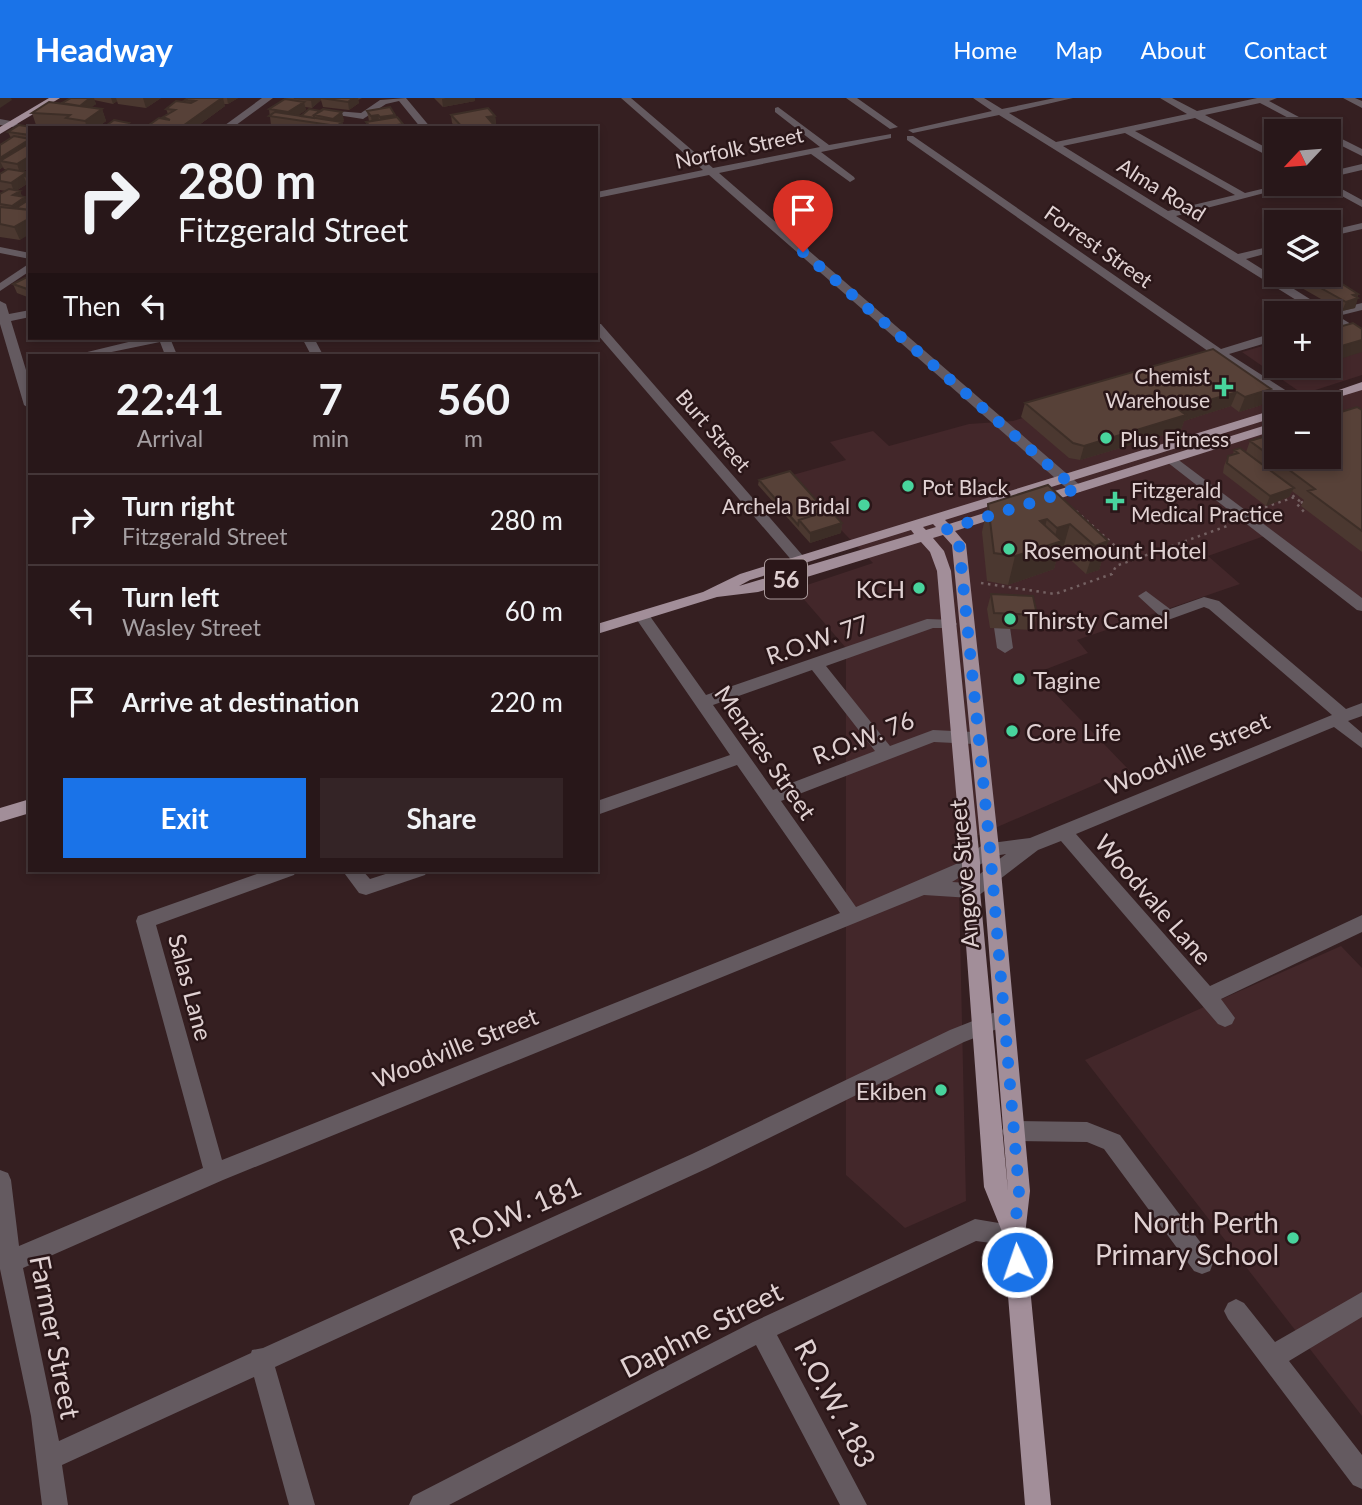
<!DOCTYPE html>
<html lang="en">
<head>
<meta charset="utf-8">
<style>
  :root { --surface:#281719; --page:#342426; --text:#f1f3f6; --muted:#a59fa2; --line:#443638; --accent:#1a73e8 }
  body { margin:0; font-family:Lato,sans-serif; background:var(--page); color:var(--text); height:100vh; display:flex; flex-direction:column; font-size:26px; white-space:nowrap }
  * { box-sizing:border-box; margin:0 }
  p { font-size:23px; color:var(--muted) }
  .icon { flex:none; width:38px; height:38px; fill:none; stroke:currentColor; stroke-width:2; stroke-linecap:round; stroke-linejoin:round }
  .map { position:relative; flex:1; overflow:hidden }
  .panel { position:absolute; left:28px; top:256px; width:570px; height:518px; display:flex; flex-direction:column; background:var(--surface); border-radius:0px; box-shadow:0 4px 10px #0003,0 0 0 2px var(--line) }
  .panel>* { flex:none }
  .hud { position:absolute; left:28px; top:28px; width:570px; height:214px; border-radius:0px; box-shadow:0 4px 10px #0003,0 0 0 2px var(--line); background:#281719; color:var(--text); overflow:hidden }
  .needle { width:46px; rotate:244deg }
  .tools { position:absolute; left:1264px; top:21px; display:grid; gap:14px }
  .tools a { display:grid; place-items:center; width:77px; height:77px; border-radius:0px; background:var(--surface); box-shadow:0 4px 10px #0003,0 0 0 2px var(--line); font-size:35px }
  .pin { position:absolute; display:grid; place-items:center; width:60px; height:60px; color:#fff; margin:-72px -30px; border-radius:50% 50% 50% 0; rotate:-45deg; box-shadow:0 0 7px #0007 }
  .pin .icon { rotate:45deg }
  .me { position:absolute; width:77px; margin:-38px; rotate:357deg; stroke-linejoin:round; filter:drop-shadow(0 0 5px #0008) }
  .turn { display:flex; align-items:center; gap:24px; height:147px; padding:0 35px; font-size:32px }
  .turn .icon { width:91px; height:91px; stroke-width:2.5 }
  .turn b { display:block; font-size:49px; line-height:60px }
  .then { display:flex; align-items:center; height:66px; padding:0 35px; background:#0003; gap:14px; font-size:26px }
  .eta { display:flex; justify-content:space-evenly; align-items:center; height:119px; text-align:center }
  .eta b { font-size:42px; font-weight:700; line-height:49px }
  .cta { display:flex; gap:14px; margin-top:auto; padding:14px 35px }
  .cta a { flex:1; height:80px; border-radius:0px; background:var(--accent); color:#fff; font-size:28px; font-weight:700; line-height:80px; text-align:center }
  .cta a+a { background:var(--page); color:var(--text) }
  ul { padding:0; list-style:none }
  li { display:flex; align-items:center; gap:21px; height:91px; padding:0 35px; border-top:2px solid var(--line) }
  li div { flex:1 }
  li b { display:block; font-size:26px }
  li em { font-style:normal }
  header { display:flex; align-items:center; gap:42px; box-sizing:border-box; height:98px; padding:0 35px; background:var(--accent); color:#fff }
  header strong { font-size:33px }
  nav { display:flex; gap:38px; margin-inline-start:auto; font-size:24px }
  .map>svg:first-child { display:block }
  .built { fill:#43272a }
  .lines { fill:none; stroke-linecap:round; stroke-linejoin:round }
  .path { stroke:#746162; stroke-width:2.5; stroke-dasharray:2.5 4.5; stroke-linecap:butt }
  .minor { fill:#645a60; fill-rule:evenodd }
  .major { fill:#a28e99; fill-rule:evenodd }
  .wall { fill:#4b3830 }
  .shaded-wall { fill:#3d2e27 }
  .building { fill:#574138; stroke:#3d2e27; stroke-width:2 }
  .route { stroke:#1a73e8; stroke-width:12; stroke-dasharray:0 21.6 }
  .poi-dot { fill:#48d49d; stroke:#2a1618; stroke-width:2.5 }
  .labels { text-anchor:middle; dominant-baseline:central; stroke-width:5; stroke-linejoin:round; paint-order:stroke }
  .far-street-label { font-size:21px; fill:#e0d1d2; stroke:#2a1618 }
  .far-poi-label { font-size:21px; fill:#e0d1d2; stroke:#2a1618; text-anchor:start }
  .shield { fill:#2a1618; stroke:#a9999a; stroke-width:2 }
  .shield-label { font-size:23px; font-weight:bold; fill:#e0d1d2 }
  .poi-label { font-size:24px; fill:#e0d1d2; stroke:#2a1618; text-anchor:start }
  .street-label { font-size:24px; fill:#e0d1d2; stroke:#2a1618 }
  .near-street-label { font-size:28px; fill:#e0d1d2; stroke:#2a1618 }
  .near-poi-label { font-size:28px; fill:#e0d1d2; stroke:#2a1618; text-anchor:end }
</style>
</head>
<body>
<header>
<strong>Headway</strong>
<nav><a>Home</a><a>Map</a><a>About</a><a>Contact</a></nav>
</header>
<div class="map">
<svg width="1362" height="1407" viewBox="0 0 1362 1407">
  <rect width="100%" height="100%" fill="#351f21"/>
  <path class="built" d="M1276 244V268H1328V244L1362 247V277L1303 296 1242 254Z
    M1222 261 1287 306H1276V359H1328V306H1302L1362 287V508L1270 436 1208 458 1240 486 1077 542 1088 555 1044 572 1057 585 1049 589 1129 672 958 746 966 1103 905 1130 846 1077V550L795 491 873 465 789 378 846 362 830 344 873 333 889 348 969 326 1013 323Z
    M1341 848 1362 870V1318L1085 962Z"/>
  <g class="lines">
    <path class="path" d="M1287 393 1302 405
      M1303 404 1297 406 1305 415
      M1265 409 1295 399
      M1076 413 1132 463
      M981 485 1055 496 1112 476 1116 468 1230 427"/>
    <path class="minor" d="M262 0H273L232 30H221Z
      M406 0 431 30H421L399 3 386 6 363 21 331 16 336 13 361 15 380 2Z
      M621 0H631L713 70 820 49 775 14V10L778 9 829 47 891 36V40L821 54 854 79 855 81 850 84 811 56 719 75 1081 388V394H1071L709 77 597 100V94L703 72Z
      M846 0H857L898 29 890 31Z
      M973 0H984L1002 11 1055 0H1073L1009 15 1056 44 1187 16 1160 0H1172L1197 13 1257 0H1277L1269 3 1325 33H1313L1260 5 1205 17 1276 55V62L1195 20 1135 33 1245 95 1283 86H1299L1176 118 1238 156 1276 147V153L1246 161 1329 213 1362 205V212L1338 218 1362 233V242L1328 222V215H1317L999 17 913 35 908 32 992 13ZM1125 35 1235 97 1168 113 1063 48Z
      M1343 0H1355L1362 3V10Z
      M0 21 16 24 18 26 13 29 0 27Z
      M1328 34 1362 51V58L1328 41Z
      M907 38H913L1221 251 1276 234V242L1229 256 1307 306H1293L1215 258 907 42Z
      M1362 66V72L1328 80V74Z
      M1329 84 1362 102V109L1320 86Z
      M1362 125V131L1328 139V133Z
      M0 149 30 155V161L0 155Z
      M30 165V173L0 193V185Z
      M0 203 6 206 9 216 30 212V219L11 223 30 285V311L24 307 0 226Z
      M597 226H601L804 459 806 462 804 465H794L597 236Z
      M145 240H170L177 257H165L160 244 97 257H75Z
      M302 240H314L323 257H311Z
      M1172 357 1362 500V513L1357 512 1167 364V358Z
      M1146 493 1170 511 1204 499 1219 503 1346 611 1362 605V618L1348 623 1362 635V650L1334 629 1076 736 1210 888 1362 817V834L1221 901 1235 920 1232 926 1225 929 1218 926 1061 743 1038 752 978 798 971 800 924 797 223 1082 23 1170 59 1343 251 1255 252 1252 263 1250 692 1056 950 932 1003 911 1010 914 1013 920 1010 926 964 944 708 1070 275 1269 315 1407H289L254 1279 62 1367 68 1407H42L31 1318 0 1171V1072L8 1075 11 1082 19 1148 203 1070 136 823 138 818 268 772H297L294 777 156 827 222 1062 840 815 737 667 597 717V703L730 657 637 522 634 518 637 514H647L706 597 927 521 954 522 957 526 954 530H933L826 568 890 648 933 632 974 634 982 640 974 646 934 644 781 703 856 809 956 766 984 746 1030 740 1332 617 1209 511 1204 509 1168 522 1163 521 1138 498ZM812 572 875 653 773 692 713 607ZM1006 756 968 785 952 784 994 758Z
      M999 504 1007 509 1013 550 1005 555 997 550 991 509Z
      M342 772H362L370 781 398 772H428L425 777 366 797 359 795Z
      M1013 1023 1087 1024 1120 1037 1210 1157 1213 1165 1210 1173 1202 1176 1194 1173 1104 1051 1087 1044 1013 1043 1005 1040 1002 1033 1005 1026Z
      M975 1121 1022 1129 1025 1137 1022 1145 1014 1148 976 1143 777 1237 867 1407H840L756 1247 449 1407H409L413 1398 753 1224Z
      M1362 1194V1219L1289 1263 1362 1357V1391L1353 1387 1228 1221 1224 1213 1228 1205 1236 1201 1244 1205 1275 1244Z"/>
    <path class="major" d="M49 0H60L0 36V29Z
      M1362 284V292L1316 306H1298Z
      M1276 311V319L945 422 949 426 1007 408 1014 412 1012 415 955 433 966 446 999 751 1030 1093 1025 1137 1051 1407H1025L1003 1136 984 1089 962 793V764L937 473 930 454 921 444 758 494 717 499 597 536V526L703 494 740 476ZM933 426 936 429 926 432 923 429ZM911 432 914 436 739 488 750 482ZM943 437 952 447 981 751 1008 1093 980 793V764L951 473 944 453 933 440Z
      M1276 324V332L1042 406H1032L1030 403 1032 400Z
      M30 701V715L0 724V710Z"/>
  </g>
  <path class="wall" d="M71 0H161L146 10 118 6 117 3 113 6 94 2 96 6 91 9 102 11 106 23 97 30H69L36 27 32 15 62 5Z
    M188 0H238L228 6H224L225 8 195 30H150L149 27 163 21V19L168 16 166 11 186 5 185 2Z
    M286 0H362L358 2 359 5 349 12 323 9 321 2 312 10 305 9 306 12 298 17 301 18 309 11 344 22 341 24H342L344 30H292L271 27 269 11Z
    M434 0H475V3L443 9Z
    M367 13 395 17 396 19 403 26V30H367L366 24 369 23Z
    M451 17 495 18 496 26 494 27V30H456L452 25Z
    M30 30V69L22 74 28 76 30 75V88H27V86L16 93H20L22 99H25L26 103 20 142 0 139V96L6 93 0 92V76L7 72 4 71 3 69 0 71V47L11 40 8 34Z
    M30 180V200L17 195 13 186Z
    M1303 180 1358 196 1355 210 1342 213 1300 189Z
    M1297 268H1319L1304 272Z
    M1271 291 1265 306 1239 314 1231 308 1184 323 1181 332 1080 362 1069 360 1021 319 1025 305Z
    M1362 312V454L1301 408 1304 402 1292 393 1289 399 1266 408 1223 375 1224 368 1228 358 1233 356 1234 352 1246 354 1250 343Z
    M759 382 826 413 842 425 841 435 810 445 758 387Z
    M1048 387 1108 443 1099 472 1086 476 1062 454 1058 455 1054 471 1008 487 987 483 982 434 988 406Z
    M991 496 1037 517 1033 532 990 530 987 511Z"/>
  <path class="shaded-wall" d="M0 0H11L12 2 0 10Z
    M90 0H94L96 6 82 17 79 8Z
    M111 0H116L117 3 113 6Z
    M143 0H161L146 10Z
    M223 0 225 8 195 30H180Z
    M227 0H238L228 6Z
    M313 0H324H321V2L312 10 311 2Z
    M353 0H358L359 5 349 12 348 4Z
    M446 0H475V3L443 9 442 1Z
    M304 4 306 12 292 22 290 21 288 14Z
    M102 11 106 23 97 30H87L85 23Z
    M342 14 344 22 336 28H334L333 21Z
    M378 17 380 25 372 27 371 18Z
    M395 17 397 25 381 28 380 19Z
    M495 18 496 26 488 28 487 19Z
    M342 24 344 30H338L337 28Z
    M403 26V30H379Z
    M30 41V51L0 63 3 69 0 71V60Z
    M30 58V69L20 75 17 66Z
    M27 74 29 80 24 79 27 86 14 94 11 85Z
    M20 93 23 101 25 99 28 108 15 117 12 108 13 97Z
    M30 120V136L20 142 14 129Z
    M1358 196 1355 201 1358 200 1355 210 1342 213 1346 204 1353 197Z
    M1362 242V254L1328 265V252Z
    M1306 268H1319L1304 272Z
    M1271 291 1265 306 1239 314 1245 299Z
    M1237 294 1231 308 1184 323 1181 332 1080 362 1084 348 1178 311Z
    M1294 390 1289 399 1266 408 1270 398Z
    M1047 421 1040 449V423Z
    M842 425 841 435 810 445V435Z
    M1070 426 1062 454 1058 455 1054 471 1008 487 1015 458 1053 446 1057 430Z
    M1108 443 1099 472 1086 476 1095 448Z"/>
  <path class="building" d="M71 0H90L80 8 62 5Z
    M188 0H222L180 30H166L149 27 159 20 170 22 163 19 175 12 166 11 176 3 191 5 195 3 185 2Z
    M294 0H313L311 2Z
    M321 0H353L348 4Z
    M285 1 304 4 288 14 269 11Z
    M49 4 102 11 85 23 66 20 70 17 32 15Z
    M390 9 395 17 380 19 378 17 371 18 367 13Z
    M488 10 495 18 487 19 494 27 481 30H463L451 17Z
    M309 11 321 13 314 17V20L301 18Z
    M323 11 342 14 333 21 314 17Z
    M275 14 342 24 337 28 269 18Z
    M397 19 403 26 379 30H371L366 24Z
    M114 22 129 25 124 29 129 30H103Z
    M19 27 37 30H30V37L8 34Z
    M14 38 30 41 0 60V47Z
    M30 45V58L17 66 0 63Z
    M8 71 27 74 11 85 0 83V76Z
    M9 91 20 93 13 97 25 99 12 108 0 106V96Z
    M30 101V112L16 110Z
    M0 109 30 112V120L14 129 0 126Z
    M1313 177H1328L1358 196 1353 197 1358 200 1346 204 1303 180Z
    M27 179 30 180V192L13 186Z
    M1353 225 1362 231V242L1328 252V232Z
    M1213 251 1271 291 1245 299 1237 294 1178 311 1186 317 1084 348 1073 345 1025 305Z
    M1357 309 1362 312V433L1308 393 1315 391 1250 343 1276 335V359H1328V318Z
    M1240 350 1294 390 1270 398 1227 365 1228 358 1238 355 1234 352Z
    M790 373 826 413 799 422 798 427 759 382Z
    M1048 387 1108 443 1095 448 1070 426 1057 430 1047 421 1040 423 1062 443 1015 458 994 455 988 406Z
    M830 412 842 425 810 435 799 422Z
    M991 496 1033 498 1037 517 994 515Z"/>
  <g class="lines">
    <path class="route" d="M803 154 1076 391 947 431 959 446 990 751 1019 1093 1014 1137 1017 1164"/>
  </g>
  <g class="poi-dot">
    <path d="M1220.5 278.5h7v7h7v7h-7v7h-7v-7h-7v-7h7z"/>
    <circle cx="1106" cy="340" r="7"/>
    <circle cx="908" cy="388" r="7"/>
    <path d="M1111.5 392.5h7v7h7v7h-7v7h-7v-7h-7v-7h7z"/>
    <circle cx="864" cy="407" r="7"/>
    <circle cx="1009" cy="451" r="7"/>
    <circle cx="919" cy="490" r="7"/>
    <circle cx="1010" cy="521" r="7"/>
    <circle cx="1019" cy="581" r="7"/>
    <circle cx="1012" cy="633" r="7"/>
    <circle cx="941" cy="992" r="7"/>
    <circle cx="1293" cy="1140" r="7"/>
  </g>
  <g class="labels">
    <g class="far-street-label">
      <text transform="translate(739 49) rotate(-12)">Norfolk Street</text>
      <text transform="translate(1162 91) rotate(32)">Alma Road</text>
      <text transform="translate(1099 148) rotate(35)">Forrest Street</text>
      <text transform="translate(714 332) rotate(49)">Burt Street</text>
    </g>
    <g class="far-poi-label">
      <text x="1210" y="277" text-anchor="end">Chemist<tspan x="1210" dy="24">Warehouse</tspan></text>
      <text x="1120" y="340">Plus Fitness</text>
      <text x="922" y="388">Pot Black</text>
      <text x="1131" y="391">Fitzgerald<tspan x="1131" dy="24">Medical Practice</tspan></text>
      <text x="850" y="407" text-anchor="end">Archela Bridal</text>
    </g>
    <rect class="shield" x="765" y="461.5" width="42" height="39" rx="5"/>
    <g class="shield-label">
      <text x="786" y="481">56</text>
    </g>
    <g class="poi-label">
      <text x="1023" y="451">Rosemount Hotel</text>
      <text x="905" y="490" text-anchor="end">KCH</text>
      <text x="1024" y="521">Thirsty Camel</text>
      <text x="1033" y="581">Tagine</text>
      <text x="1026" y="633">Core Life</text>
      <text x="927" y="992" text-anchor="end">Ekiben</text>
    </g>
    <g class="street-label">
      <text transform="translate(817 541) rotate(-19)">R.O.W. 77</text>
      <text transform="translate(863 639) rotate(-21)">R.O.W. 76</text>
      <text transform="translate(766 654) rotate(55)">Menzies Street</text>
      <text transform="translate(1187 655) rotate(-23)">Woodville Street</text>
      <text transform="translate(963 776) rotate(-95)">Angove Street</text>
      <text transform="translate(1154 801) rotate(49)">Woodvale Lane</text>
      <text transform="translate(191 889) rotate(75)">Salas Lane</text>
      <text transform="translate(455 949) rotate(-22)">Woodville Street</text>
    </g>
    <g class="near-street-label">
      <text transform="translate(515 1114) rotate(-24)">R.O.W. 181</text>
      <text transform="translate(701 1231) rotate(-27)">Daphne Street</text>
      <text transform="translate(56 1239) rotate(79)">Farmer Street</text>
      <text transform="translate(836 1305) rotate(62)">R.O.W. 183</text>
    </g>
    <g class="near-poi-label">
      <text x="1279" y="1124">North Perth<tspan x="1279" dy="32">Primary School</tspan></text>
    </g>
  </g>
</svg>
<div class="tools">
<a><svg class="needle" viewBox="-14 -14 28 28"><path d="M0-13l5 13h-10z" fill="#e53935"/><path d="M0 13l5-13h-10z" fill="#a59fa2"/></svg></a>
<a><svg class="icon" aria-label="layers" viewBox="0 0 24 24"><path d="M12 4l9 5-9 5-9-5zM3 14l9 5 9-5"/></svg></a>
<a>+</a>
<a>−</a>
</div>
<div class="pin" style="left:803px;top:154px;background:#d93025"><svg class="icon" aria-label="arrive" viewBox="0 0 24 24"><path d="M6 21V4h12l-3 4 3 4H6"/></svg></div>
<svg class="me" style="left:1017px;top:1164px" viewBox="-20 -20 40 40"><circle r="17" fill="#1a73e8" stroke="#fff" stroke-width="3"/><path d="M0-11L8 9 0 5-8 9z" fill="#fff"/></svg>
<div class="hud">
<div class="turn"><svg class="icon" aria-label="right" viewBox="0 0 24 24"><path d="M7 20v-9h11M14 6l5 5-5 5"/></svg><div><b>280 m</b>Fitzgerald Street</div></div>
<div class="then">Then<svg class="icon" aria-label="left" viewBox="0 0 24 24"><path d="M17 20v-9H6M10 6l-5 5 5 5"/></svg></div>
</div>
<section class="panel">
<div class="eta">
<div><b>22:41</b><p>Arrival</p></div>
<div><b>7</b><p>min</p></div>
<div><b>560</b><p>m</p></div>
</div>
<ul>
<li><svg class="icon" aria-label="right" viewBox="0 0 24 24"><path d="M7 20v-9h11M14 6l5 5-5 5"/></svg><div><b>Turn right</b><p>Fitzgerald Street</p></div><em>280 m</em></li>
<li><svg class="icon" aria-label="left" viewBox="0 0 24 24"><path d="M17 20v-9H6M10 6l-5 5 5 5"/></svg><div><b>Turn left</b><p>Wasley Street</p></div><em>60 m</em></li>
<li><svg class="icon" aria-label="arrive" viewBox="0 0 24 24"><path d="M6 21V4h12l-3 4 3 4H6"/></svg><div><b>Arrive at destination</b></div><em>220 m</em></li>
</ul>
<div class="cta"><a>Exit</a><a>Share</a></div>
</section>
</div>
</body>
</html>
